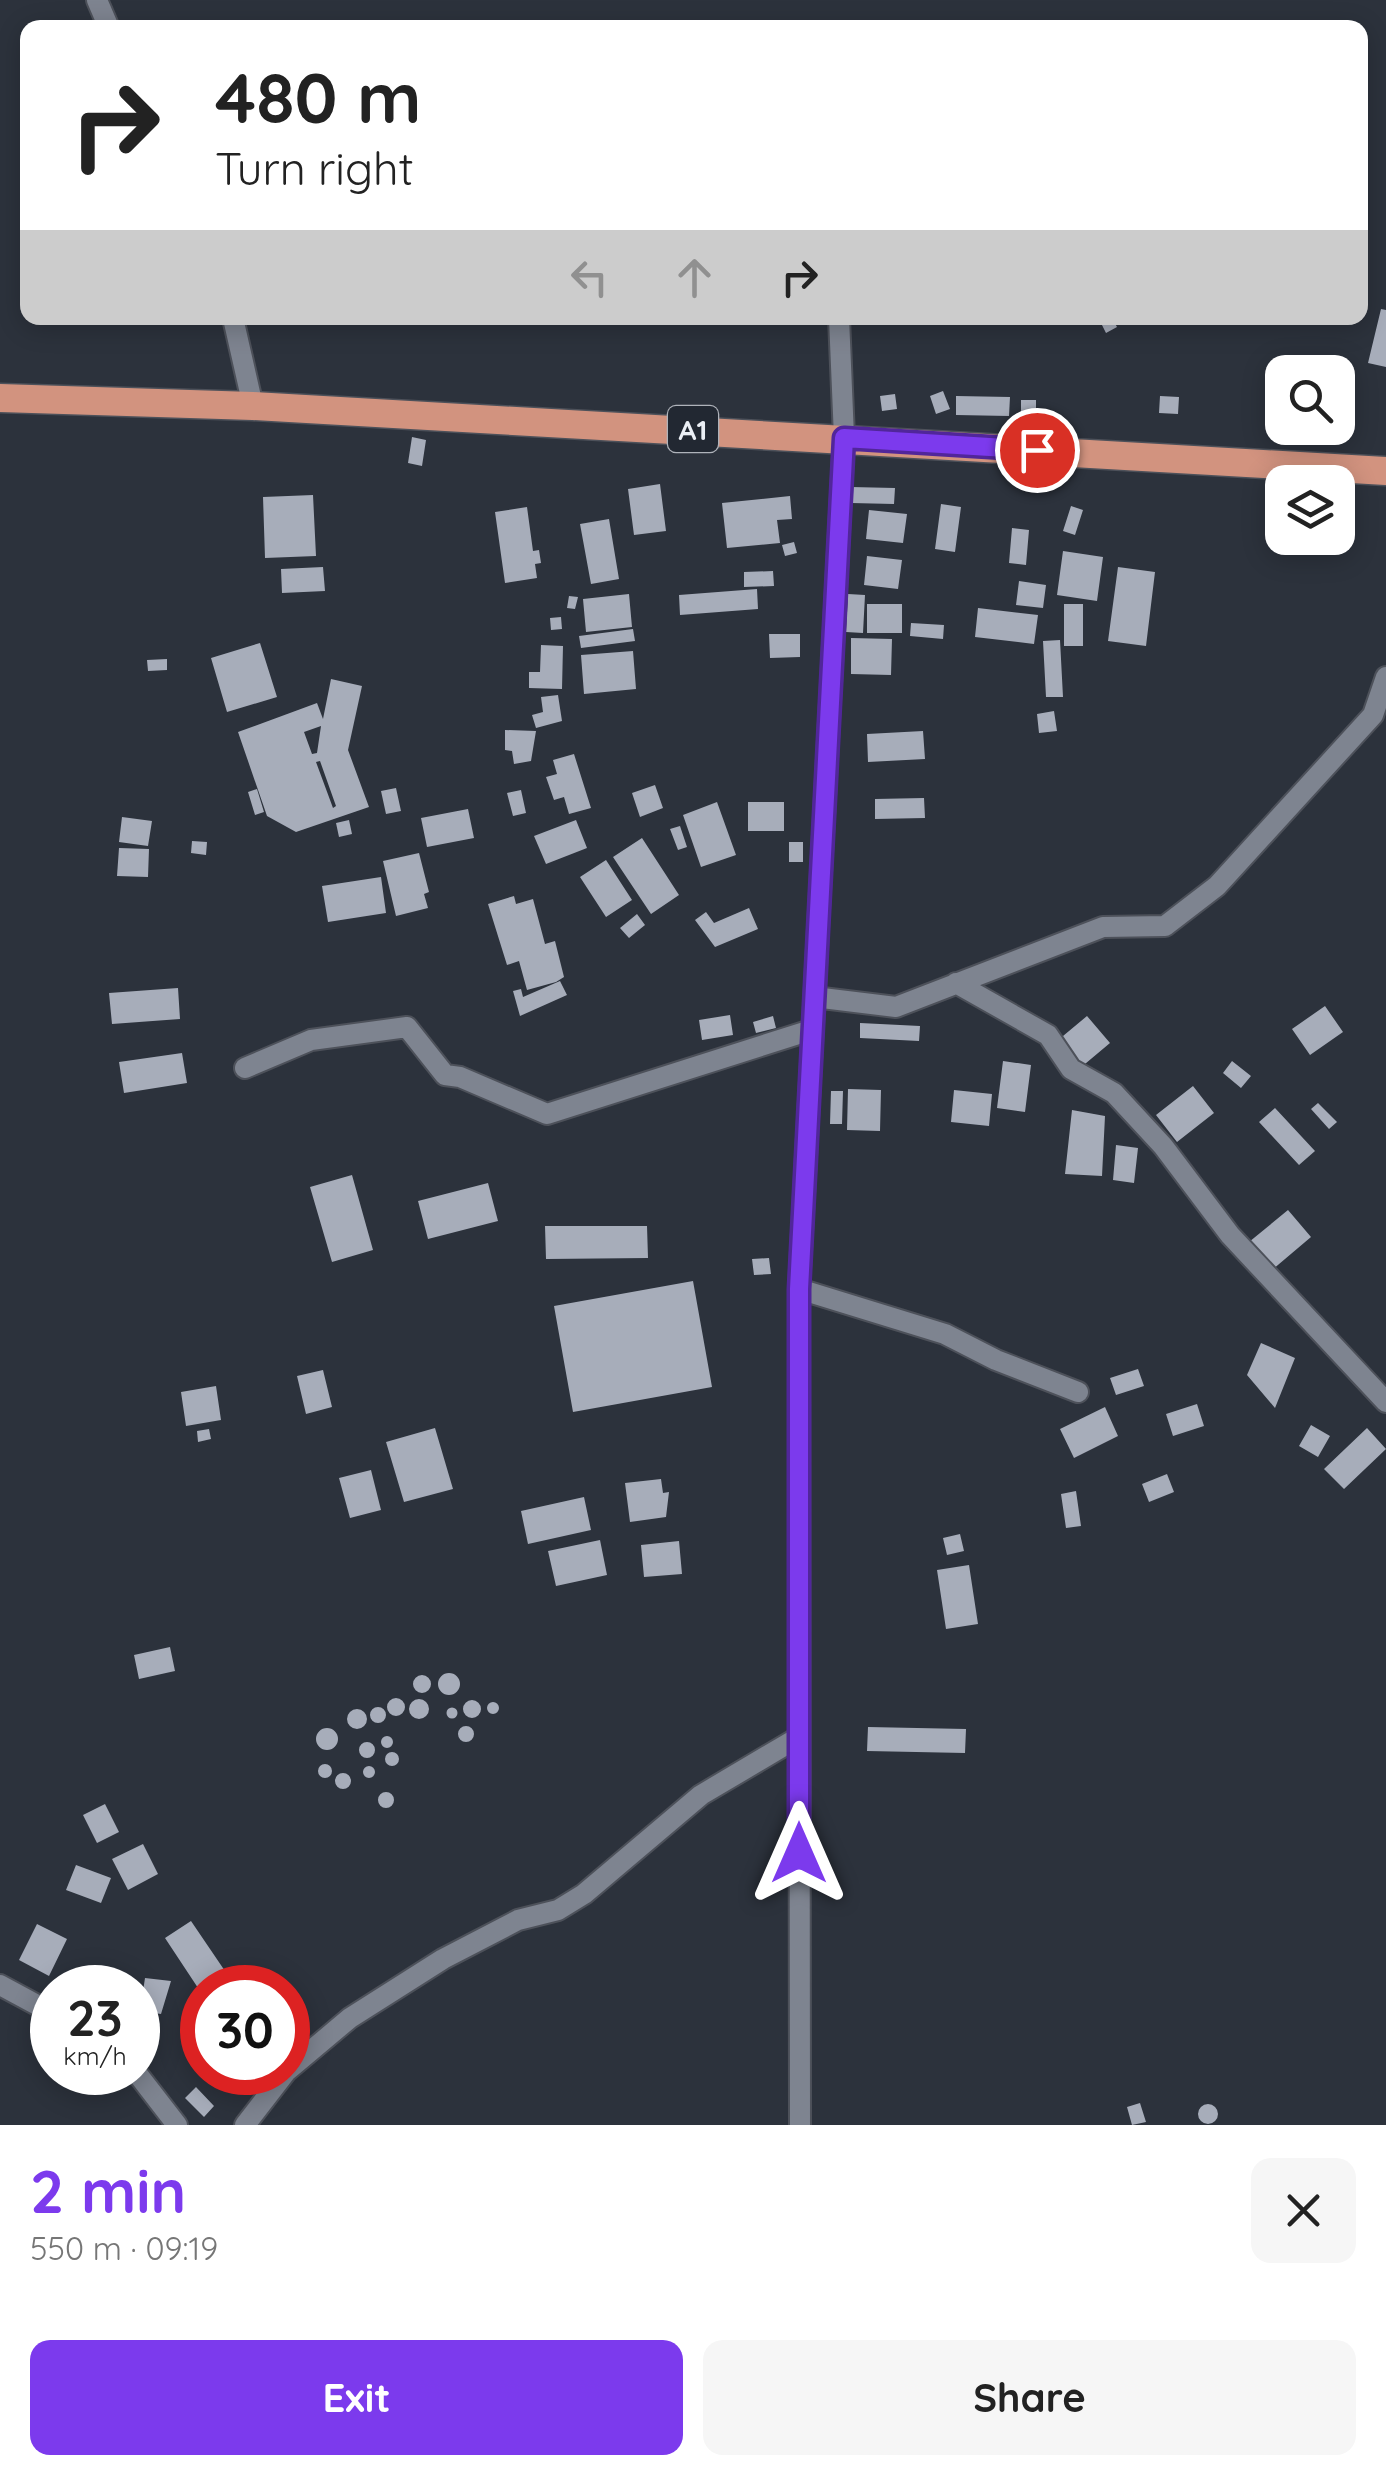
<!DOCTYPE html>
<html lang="en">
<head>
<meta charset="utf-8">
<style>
  :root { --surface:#fff; --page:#f6f6f6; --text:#222; --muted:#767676; --accent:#7c3aed }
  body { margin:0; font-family:Quicksand,sans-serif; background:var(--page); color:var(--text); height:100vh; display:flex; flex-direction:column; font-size:38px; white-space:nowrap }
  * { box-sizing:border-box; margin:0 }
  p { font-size:32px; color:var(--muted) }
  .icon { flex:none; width:55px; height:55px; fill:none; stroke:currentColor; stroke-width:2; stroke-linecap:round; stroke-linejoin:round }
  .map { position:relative; height:2125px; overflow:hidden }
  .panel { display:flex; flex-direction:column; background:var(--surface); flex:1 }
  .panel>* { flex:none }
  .banner { position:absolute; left:20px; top:20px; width:1348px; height:305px; border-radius:20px; box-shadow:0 5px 25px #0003; background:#fff; color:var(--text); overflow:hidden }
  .tools { position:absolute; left:1265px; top:355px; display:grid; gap:20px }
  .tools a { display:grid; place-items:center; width:90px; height:90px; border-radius:20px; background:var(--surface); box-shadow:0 5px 25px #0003; font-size:50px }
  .speed { position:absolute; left:30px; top:1965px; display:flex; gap:20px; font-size:50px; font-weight:700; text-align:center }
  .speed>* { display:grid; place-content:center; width:130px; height:130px; border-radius:50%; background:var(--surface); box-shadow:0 5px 25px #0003; line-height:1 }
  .speed small { font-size:25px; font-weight:400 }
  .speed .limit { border:15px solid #d22; background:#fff; color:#111 }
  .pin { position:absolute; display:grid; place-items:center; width:85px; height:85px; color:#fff; margin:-42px; border:5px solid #fff; border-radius:50%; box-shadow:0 2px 10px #0007 }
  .me { position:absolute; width:110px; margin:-55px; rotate:0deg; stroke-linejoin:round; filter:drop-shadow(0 0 8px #0008) }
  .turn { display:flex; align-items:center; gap:35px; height:210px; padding:0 30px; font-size:45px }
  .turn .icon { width:130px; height:130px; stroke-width:2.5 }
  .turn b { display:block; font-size:70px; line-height:85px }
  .lanes { display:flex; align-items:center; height:95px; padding:0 30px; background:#0003; justify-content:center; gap:50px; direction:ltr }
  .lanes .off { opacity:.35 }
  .round { display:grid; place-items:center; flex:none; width:105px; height:105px; border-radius:20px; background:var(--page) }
  .overview { display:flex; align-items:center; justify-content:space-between; height:170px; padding:0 30px }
  h1 { font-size:60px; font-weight:700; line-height:75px; color:var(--accent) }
  .primary-button { display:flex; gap:20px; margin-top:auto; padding:20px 30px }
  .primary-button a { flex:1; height:115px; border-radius:20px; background:var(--accent); color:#fff; font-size:40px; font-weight:700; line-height:115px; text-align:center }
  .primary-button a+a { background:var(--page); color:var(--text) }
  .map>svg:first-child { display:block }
  .building { fill:#a7adba; fill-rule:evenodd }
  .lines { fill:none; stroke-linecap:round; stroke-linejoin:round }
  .minor-casing { stroke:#4d515a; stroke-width:24 }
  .trunk-casing { stroke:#4d515a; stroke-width:31 }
  .minor { stroke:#7e8490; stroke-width:20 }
  .trunk { stroke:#d2937f; stroke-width:28 }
  .route-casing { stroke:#51269a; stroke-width:25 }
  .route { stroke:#7c3aed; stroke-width:18 }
  .labels { text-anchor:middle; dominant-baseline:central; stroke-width:10; stroke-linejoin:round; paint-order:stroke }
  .shield { fill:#222832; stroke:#afb3ba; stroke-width:2.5 }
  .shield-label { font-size:28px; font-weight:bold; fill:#ebeff5 }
</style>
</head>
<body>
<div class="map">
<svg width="1386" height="2125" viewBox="0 0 1386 2125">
  <rect width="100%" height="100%" fill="#2c323c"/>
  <path class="building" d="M1381 309 1386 310V367L1368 363Z
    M562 318H575V325H562Z
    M1112 318 1117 327 1106 333 1099 319Z
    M943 391 950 409 936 414 930 396Z
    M895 394 897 409 882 411 880 396Z
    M956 396 1010 397 1009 416 956 415Z
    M1160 396 1179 397 1178 414 1159 413Z
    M1021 400H1036V415H1021Z
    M412 437 426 440 422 466 408 463Z
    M660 484 666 531 634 535 628 489Z
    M851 487 895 488 894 504 851 503Z
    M313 495 316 556 265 558 263 497Z
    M790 496 792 519 777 520 780 543 727 548 722 503Z
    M941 504 961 507 955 552 935 549Z
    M1071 506 1083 510 1075 535 1063 531Z
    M527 507 533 551 539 550 541 563 535 564 537 578 505 583 495 512Z
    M869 510 907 514 903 543 866 539Z
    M609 519 619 579 591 584 580 524Z
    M1012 528 1029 530 1026 565 1009 563Z
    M794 542 797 553 785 556 782 545Z
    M1063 551 1103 557 1097 601 1057 595Z
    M867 556 902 560 898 589 864 585Z
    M323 567 325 591 282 593 281 569Z
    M1118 567 1155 572 1146 646 1108 641Z
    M773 571 774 586 744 587V572Z
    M1019 581 1046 585 1043 608 1016 605Z
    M757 589 758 609 680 615 679 595Z
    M629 594 632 627 586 632 583 599Z
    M848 594 865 595 863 633 846 632Z
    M569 596 578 597 575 609 567 608Z
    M867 604H902V633H867Z
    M1064 604H1083V646H1064Z
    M978 608 1038 615 1034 644 975 637Z
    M561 617 562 629 551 630 550 618Z
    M911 623 944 625 943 639 910 636Z
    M633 629 635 641 581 648 579 636Z
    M769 634H800V657L770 658Z
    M851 638 892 639 891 675 851 674Z
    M1060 640 1063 697H1046L1043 641Z
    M260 643 277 697 227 712 211 658Z
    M541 645 563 646 562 689 529 688V672H540Z
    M633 651 636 689 584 694 581 655Z
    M167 659V670L148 671 147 660Z
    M331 679 362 686 348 750 369 807 296 832 267 816 238 732 317 703 323 719ZM321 726 317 753 312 754 304 732ZM320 761 336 806 333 808 316 762Z
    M558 695 562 721 536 728 532 715 543 712 541 697Z
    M1054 711 1057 731 1039 733 1037 714Z
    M505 730 536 731 531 761 514 764 512 751 505 750Z
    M923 731 925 759 868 762 867 734Z
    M574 754 591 808 569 814 564 797 554 800 546 777 557 774 553 760Z
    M655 785 663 808 640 817 632 793Z
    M396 788 401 811 386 814 381 791Z
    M257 789 264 812 255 815 248 792Z
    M521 790 526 813 513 816 507 793Z
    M924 798 925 818 875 819V799Z
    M717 802 736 855 701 867 683 815Z
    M748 802H784V831H748Z
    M468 809 474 838 427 847 421 818Z
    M122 817 152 821 148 846 119 842Z
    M349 820 352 834 339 837 336 823Z
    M576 820 587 848 546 864 534 836Z
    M680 826 687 847 678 850 670 829Z
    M642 838 679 895 651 914 613 857Z
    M192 841 207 842 206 855 191 853Z
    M789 842H803V862H789Z
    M119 848 149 849 148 877 117 876Z
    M419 853 429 892 424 894 428 908 396 916 383 861Z
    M606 860 632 900 606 917 580 877Z
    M381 877 386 913 328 922 322 886Z
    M514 896 516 904 533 899 545 944 555 941 564 977 556 982 527 990 519 961 507 965 488 904Z
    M749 908 758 929 715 947 695 920 706 912 714 923Z
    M637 914 645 925 629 938 620 928Z
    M560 981 567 995 520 1016 513 991 521 989 523 997Z
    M178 988 180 1019 112 1024 109 993Z
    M1325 1006 1343 1032 1310 1055 1292 1029Z
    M730 1015 733 1035 702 1040 699 1020Z
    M773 1016 776 1028 756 1033 753 1022Z
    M1087 1016 1110 1043 1079 1069 1057 1041Z
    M860 1023 920 1026 919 1041 860 1038Z
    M182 1053 187 1083 124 1093 119 1062Z
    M1003 1061 1031 1065 1025 1112 997 1108Z
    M1232 1061 1251 1076 1241 1088 1223 1073Z
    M1193 1086 1214 1113 1177 1142 1156 1115Z
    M848 1089 881 1090 880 1131 847 1130Z
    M954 1090 992 1094 989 1126 951 1122Z
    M831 1091H843L842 1124H830Z
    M1318 1103 1337 1122 1329 1129 1311 1109Z
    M1275 1108 1315 1151 1299 1165 1259 1122Z
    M1072 1110 1105 1116 1102 1176 1065 1174Z
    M1116 1145 1138 1148 1134 1183 1113 1180Z
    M352 1175 373 1250 332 1262 310 1187Z
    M488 1183 498 1221 428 1239 418 1201Z
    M1288 1210 1311 1237 1272 1270 1249 1242Z
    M545 1226H647L648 1258 546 1259Z
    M769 1258 771 1274 754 1275 752 1259Z
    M693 1281 712 1387 573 1412 554 1306Z
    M1261 1343 1295 1358 1275 1408 1247 1375Z
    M1138 1369 1144 1386 1116 1395 1110 1378Z
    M323 1370 332 1407 306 1414 297 1376Z
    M216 1386 221 1420 186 1426 181 1392Z
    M1197 1404 1204 1426 1173 1436 1166 1414Z
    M1105 1407 1118 1436 1074 1458 1060 1429Z
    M1311 1425 1330 1436 1318 1457 1299 1446Z
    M435 1428 453 1489 404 1502 386 1442Z
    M1367 1428 1386 1449 1344 1489 1324 1469Z
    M209 1429 211 1439 198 1442 197 1431Z
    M371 1470 381 1510 350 1518 339 1478Z
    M1167 1474 1174 1492 1149 1502 1142 1484Z
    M661 1479 663 1493 669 1492 666 1517 630 1522 625 1483Z
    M1076 1491 1081 1526 1066 1528 1061 1494Z
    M584 1497 591 1530 528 1544 521 1511Z
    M960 1534 964 1551 947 1555 943 1538Z
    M600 1540 607 1575 556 1586 548 1551Z
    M679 1541 682 1574 644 1577 641 1545Z
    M969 1565 978 1624 946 1629 937 1570Z
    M170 1647 175 1671 139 1679 134 1655Z
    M438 1684a11 11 0 1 1 22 0a11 11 0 1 1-22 0Z
    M413 1684a9 9 0 1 1 18 0a9 9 0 1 1-18 0Z
    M387 1707a9 9 0 1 1 18 0a9 9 0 1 1-18 0Z
    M409 1709a10 10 0 1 1 20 0a10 10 0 1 1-20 0Z
    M463 1709a9 9 0 1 1 18 0a9 9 0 1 1-18 0Z
    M487 1708a6 6 0 1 1 12 0a6 6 0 1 1-12 0Z
    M370 1715a8 8 0 1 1 16 0a8 8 0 1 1-16 0Z
    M446.5 1713a5.5 5.5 0 1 1 11 0a5.5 5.5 0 1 1-11 0Z
    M347 1719a10 10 0 1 1 20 0a10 10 0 1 1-20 0Z
    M458 1734a8 8 0 1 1 16 0a8 8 0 1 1-16 0Z
    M868 1727 966 1729 965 1753 867 1751Z
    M316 1739a11 11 0 1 1 22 0a11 11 0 1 1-22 0Z
    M381 1742a6 6 0 1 1 12 0a6 6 0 1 1-12 0Z
    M359 1750a8 8 0 1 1 16 0a8 8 0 1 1-16 0Z
    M385 1759a7 7 0 1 1 14 0a7 7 0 1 1-14 0Z
    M318 1771a7 7 0 1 1 14 0a7 7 0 1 1-14 0Z
    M363 1772a6 6 0 1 1 12 0a6 6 0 1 1-12 0Z
    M335 1781a8 8 0 1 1 16 0a8 8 0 1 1-16 0Z
    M378 1800a8 8 0 1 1 16 0a8 8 0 1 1-16 0Z
    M105 1804 119 1832 97 1843 83 1815Z
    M143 1844 158 1874 128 1890 112 1859Z
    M76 1865 111 1878 101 1903 66 1890Z
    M191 1921 227 1974 202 1988V1994L165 1938Z
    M37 1924 67 1939 49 1976 19 1960Z
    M145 1978 171 1981 161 2014 140 2011Z
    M196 2087 214 2106 204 2117 185 2098Z
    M1140 2103 1146 2122 1132 2125 1127 2107Z
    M1198 2114a10 10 0 1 1 20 0a10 10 0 1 1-20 0Z"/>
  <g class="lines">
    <defs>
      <path id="minor" d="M97 0 109 28
        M233 318 253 406
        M956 983 1048 1035 1071 1069 1114 1093 1163 1146 1230 1235 1386 1402
        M814 997 896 1007 1103 927 1165 926 1217 886 1373 715 1386 677
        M245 1068 311 1040 407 1027 445 1075 460 1077 547 1114 811 1030
        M799 1289 945 1334 996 1360 1078 1392
        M0 1985 52 2013
        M288 2070 350 2018 443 1959 518 1920 558 1910 584 1894 701 1795 799 1737
        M136 2072 177 2125
        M245 2125 286 2072
        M800 2125 799 1289 844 437 839 318"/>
      <path id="trunk" d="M0 398 253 406 1386 471"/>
    </defs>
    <use href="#minor" class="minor-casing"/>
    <use href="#trunk" class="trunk-casing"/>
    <use href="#minor" class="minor"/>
    <use href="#trunk" class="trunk"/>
  </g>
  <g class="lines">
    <defs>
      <path id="route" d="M799 1853V1289L844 438 1037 450"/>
    </defs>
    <use href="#route" class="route-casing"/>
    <use href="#route" class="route"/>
  </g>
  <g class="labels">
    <rect class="shield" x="668" y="406" width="50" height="46" rx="8"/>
    <g class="shield-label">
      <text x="693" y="429">A1</text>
    </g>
  </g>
</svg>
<div class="tools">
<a><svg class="icon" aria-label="search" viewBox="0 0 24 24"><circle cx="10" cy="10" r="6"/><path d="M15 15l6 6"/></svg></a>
<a><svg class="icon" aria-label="layers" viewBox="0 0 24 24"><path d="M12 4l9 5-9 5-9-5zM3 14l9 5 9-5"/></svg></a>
</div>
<div class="speed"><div>23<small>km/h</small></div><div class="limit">30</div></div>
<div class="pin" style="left:1037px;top:450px;background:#d93025"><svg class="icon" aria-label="arrive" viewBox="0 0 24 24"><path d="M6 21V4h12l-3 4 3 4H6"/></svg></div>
<svg class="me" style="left:799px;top:1853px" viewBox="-20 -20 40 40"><path d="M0-17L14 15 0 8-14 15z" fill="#7c3aed" stroke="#fff" stroke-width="4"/></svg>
<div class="banner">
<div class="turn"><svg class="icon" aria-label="right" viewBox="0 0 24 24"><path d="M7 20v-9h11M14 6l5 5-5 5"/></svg><div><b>480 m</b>Turn right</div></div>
<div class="lanes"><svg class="icon off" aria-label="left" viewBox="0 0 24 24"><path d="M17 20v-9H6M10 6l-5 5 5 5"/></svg><svg class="icon off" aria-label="ahead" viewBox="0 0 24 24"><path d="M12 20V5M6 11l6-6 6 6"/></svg><svg class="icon" aria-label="right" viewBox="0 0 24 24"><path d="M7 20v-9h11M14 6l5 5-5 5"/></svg></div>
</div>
</div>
<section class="panel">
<div class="overview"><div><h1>2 min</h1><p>550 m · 09:19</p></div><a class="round"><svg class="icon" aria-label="close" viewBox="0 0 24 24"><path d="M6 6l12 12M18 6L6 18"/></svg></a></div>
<div class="primary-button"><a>Exit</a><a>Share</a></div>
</section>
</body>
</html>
